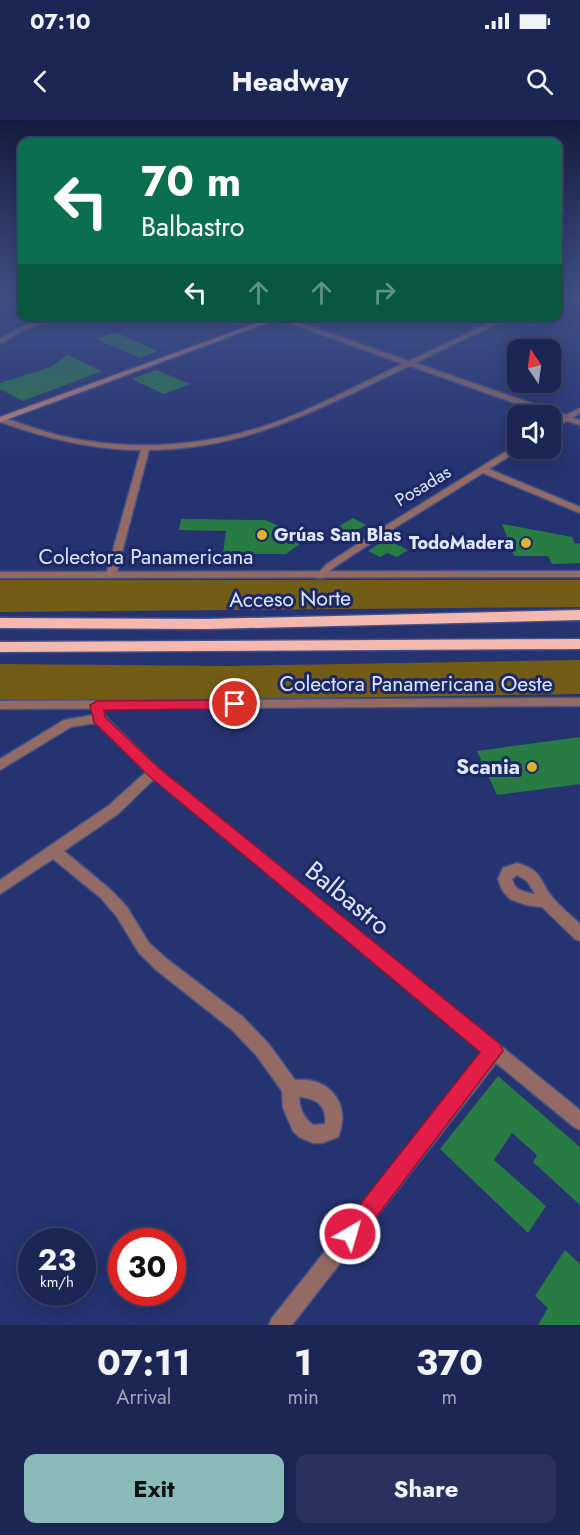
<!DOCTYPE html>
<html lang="en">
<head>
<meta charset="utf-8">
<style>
  :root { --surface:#1c2655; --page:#29325f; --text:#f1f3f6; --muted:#a0a5b9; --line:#3a436c; --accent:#8bbbb9 }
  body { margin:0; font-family:Jost,sans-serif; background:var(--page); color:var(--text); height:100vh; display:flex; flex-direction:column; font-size:22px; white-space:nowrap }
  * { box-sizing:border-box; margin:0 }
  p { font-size:20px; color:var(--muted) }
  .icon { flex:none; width:33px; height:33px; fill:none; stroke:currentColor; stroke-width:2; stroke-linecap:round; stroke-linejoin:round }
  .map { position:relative; height:1205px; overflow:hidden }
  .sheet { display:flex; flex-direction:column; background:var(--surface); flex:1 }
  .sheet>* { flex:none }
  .banner { position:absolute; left:18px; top:18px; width:544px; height:183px; border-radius:12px; box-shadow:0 3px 15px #0003,0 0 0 2px var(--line); background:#0b6e4f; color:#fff; overflow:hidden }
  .needle { width:39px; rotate:347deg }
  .buttons { position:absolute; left:507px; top:219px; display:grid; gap:12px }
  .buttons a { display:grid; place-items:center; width:54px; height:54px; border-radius:12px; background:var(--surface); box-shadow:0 3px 15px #0003,0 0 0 2px var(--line); font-size:30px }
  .speed { position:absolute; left:18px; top:1108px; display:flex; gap:12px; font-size:30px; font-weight:700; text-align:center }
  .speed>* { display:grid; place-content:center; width:78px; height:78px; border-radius:50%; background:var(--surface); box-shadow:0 3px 15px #0003,0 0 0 2px var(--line); line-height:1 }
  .speed small { font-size:15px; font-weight:400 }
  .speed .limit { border:9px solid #d22; background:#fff; color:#111 }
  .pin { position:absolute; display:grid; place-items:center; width:51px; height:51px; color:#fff; margin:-26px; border:3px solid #fff; border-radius:50%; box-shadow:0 2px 6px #0007 }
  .me { position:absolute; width:66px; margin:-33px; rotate:38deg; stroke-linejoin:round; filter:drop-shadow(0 0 4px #0008) }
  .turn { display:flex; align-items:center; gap:21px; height:126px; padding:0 24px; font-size:27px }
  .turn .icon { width:78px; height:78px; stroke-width:2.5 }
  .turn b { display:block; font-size:42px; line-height:51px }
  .lanes { display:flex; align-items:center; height:57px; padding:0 24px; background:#0003; justify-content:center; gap:30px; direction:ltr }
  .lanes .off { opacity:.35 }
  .eta { display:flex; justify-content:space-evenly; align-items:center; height:102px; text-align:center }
  .eta b { font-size:36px; font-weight:700; line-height:42px }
  .primary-button { display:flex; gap:12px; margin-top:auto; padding:12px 24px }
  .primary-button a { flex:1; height:69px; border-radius:12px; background:var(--accent); color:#111; font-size:24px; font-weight:700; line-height:69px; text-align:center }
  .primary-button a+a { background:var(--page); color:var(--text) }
  .status { display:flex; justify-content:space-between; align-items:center; height:42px; padding:0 30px; background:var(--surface); direction:ltr }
  .status svg { height:16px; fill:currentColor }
  header { display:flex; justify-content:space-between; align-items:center; height:78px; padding:0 24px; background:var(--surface); font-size:27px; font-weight:700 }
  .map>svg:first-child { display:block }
  .green { fill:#735d16 }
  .building { fill:#287c43 }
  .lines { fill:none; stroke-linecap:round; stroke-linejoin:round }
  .minor-casing { stroke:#435088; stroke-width:3 }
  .tertiary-casing { stroke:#435088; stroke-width:3 }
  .secondary-casing { stroke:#435088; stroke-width:3 }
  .motorway-casing { stroke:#435088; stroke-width:3 }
  .minor { fill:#946b64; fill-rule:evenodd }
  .tertiary { fill:#946b64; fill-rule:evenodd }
  .secondary { fill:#c6857a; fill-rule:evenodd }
  .motorway { fill:#f5b8ae; fill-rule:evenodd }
  .route { fill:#e11d48; stroke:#92132f; stroke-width:1.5 }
  .poi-dot { fill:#dbb233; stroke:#1c2865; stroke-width:2 }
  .labels { text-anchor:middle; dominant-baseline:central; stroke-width:6; stroke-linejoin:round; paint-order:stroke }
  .far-street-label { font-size:18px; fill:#e0e8ff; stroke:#1c2865 }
  .far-poi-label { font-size:18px; font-weight:bold; fill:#e0e8ff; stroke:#1c2865; text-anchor:start }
  .street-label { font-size:21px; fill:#e0e8ff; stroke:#1c2865 }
  .poi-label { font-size:21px; font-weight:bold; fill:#e0e8ff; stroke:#1c2865; text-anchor:end }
  .near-street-label { font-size:26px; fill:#e0e8ff; stroke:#1c2865 }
</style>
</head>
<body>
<div class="status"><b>07:10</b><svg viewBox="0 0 49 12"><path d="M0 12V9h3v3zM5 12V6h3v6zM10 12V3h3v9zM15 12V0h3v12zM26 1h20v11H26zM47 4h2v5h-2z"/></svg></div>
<header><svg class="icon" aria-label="back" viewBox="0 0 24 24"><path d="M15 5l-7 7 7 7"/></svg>Headway<svg class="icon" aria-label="search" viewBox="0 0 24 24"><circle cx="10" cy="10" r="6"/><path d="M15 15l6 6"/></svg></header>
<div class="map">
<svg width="580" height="1205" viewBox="0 0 580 1205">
  <rect width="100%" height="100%" fill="#253371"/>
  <path class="green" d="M0 460H580V487L0 492Z
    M580 540V574L0 583V544L227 546Z"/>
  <path class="building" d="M115 212 158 231 140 238 96 219Z
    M67 235 102 251 23 281 0 269V263L51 247Z
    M157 250 190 264 164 274 132 259Z
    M353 398 366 405 345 417 332 410Z
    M181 399 265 400 308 418 286 434H223L226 411 179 410Z
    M502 404 572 417 575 424 580 423V443L552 444 548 436H514Z
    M386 419 408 430 397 437 387 433 380 437 368 431Z
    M580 617V664L497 675 477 631Z
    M498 956 580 1027V1085L533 1042 537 1035 512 1013 494 1040 546 1086 528 1113 440 1029Z
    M565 1130 580 1144V1205H538L548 1188 535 1176Z"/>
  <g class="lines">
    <defs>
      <path id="minor" d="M0 177H8L0 180Z
        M566 177 580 178V182L567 178Z
        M48 196H58L21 211 0 224V219L17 209Z
        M270 196H280L409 241 504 196H513L415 243 566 295 580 288V293L572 298 580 300V305L567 301 550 310V304L560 299 410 246C321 287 250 329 149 330L116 455 111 458 108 457 106 455 141 330C93 330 45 318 0 302V297C22 303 43 312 66 317 132 331 201 327 265 306 313 290 358 264 403 244Z
        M515 326 522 328 489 349 580 387V393L483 353 385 414 333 448 323 458H317L315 456 327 444 379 410Z
        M97 581 103 585 105 596 159 649 580 990V1010L574 1007 496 943 292 1205H269L272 1198 483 932 154 659 118 694 64 731 111 770 127 787 149 823 167 839 243 897 268 923 295 960C330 956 352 985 338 1017L322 1023H313L299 1017 293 1011 283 988 282 971 256 935 231 909 155 849 139 833 117 797 101 778 53 739 0 774V760L108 686 146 652 96 603 71 607 0 650V639L64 600 93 595 91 585ZM299 977C317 978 327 986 325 1004L313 1005C303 997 300 989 299 977Z
        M517 743C544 751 538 760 553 778 560 787 571 795 580 804V821L575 819 542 787 526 785 510 779 502 770 498 759 503 748ZM517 755 527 761 535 774C524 772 515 771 512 759Z"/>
      <path id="tertiary" d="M580 451V457L0 458V452Z
        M580 578V586L0 589V581Z"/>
      <path id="secondary" d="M276 196H286L0 302V297Z"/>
      <path id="motorway" d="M580 490V500L208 509 0 508V498L208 499Z
        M580 519V529L0 532V522Z"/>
    </defs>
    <use href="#minor" class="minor-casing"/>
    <use href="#tertiary" class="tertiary-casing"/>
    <use href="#secondary" class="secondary-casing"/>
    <use href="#motorway" class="motorway-casing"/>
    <use href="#minor" class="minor"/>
    <use href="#tertiary" class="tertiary"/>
    <use href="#secondary" class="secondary"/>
    <use href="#motorway" class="motorway"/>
  </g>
  <linearGradient id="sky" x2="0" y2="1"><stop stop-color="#141c3e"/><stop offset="0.51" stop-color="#405086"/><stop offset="1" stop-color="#405086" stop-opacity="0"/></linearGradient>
  <rect width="580" height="346" fill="url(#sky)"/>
  <path class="route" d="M235 580 241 584 235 589 104 590 105 597 159 648 500 924 503 931 358 1121 350 1125 343 1121 339 1114 343 1106 480 932 149 656 94 602 90 585 97 581Z"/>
  <g class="poi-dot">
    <circle cx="262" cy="415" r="6"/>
    <circle cx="526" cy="423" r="6"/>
    <circle cx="532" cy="647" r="6"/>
  </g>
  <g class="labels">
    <g class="far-street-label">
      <text transform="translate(423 366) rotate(-31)">Posadas</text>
    </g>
    <g class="far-poi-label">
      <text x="274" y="415">Grúas San Blas</text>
      <text x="514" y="423" text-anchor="end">TodoMadera</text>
    </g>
    <g class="street-label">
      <text x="146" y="437">Colectora Panamericana</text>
      <text transform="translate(290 479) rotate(-1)">Acceso Norte</text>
      <text x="416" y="564">Colectora Panamericana Oeste</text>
    </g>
    <g class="poi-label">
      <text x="520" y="647">Scania</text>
    </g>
    <g class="near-street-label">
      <text transform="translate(348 778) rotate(39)">Balbastro</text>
    </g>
  </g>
</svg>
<div class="buttons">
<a><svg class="needle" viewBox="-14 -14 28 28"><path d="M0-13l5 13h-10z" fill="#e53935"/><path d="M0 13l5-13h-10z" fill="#a0a5b9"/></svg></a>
<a><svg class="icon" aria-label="sound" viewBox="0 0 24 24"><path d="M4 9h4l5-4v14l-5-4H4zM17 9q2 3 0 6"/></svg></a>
</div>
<div class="speed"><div>23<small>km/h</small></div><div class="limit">30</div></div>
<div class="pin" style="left:235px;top:584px;background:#d93025"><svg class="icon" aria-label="arrive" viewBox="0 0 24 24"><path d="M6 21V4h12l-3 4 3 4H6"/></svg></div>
<svg class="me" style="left:350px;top:1114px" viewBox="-20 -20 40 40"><circle r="17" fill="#e11d48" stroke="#fff" stroke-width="3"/><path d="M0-11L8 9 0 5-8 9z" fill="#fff"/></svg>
<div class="banner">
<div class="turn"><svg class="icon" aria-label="left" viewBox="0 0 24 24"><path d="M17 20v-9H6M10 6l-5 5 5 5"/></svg><div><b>70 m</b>Balbastro</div></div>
<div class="lanes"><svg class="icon" aria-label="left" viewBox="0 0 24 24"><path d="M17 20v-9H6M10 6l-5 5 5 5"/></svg><svg class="icon off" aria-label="ahead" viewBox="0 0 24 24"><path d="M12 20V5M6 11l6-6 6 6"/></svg><svg class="icon off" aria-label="ahead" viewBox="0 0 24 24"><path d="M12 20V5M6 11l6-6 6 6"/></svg><svg class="icon off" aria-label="right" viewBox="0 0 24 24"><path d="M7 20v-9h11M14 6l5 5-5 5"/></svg></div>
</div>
</div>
<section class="sheet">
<div class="eta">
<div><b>07:11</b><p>Arrival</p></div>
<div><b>1</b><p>min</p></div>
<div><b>370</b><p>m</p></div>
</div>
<div class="primary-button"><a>Exit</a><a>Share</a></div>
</section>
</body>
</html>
